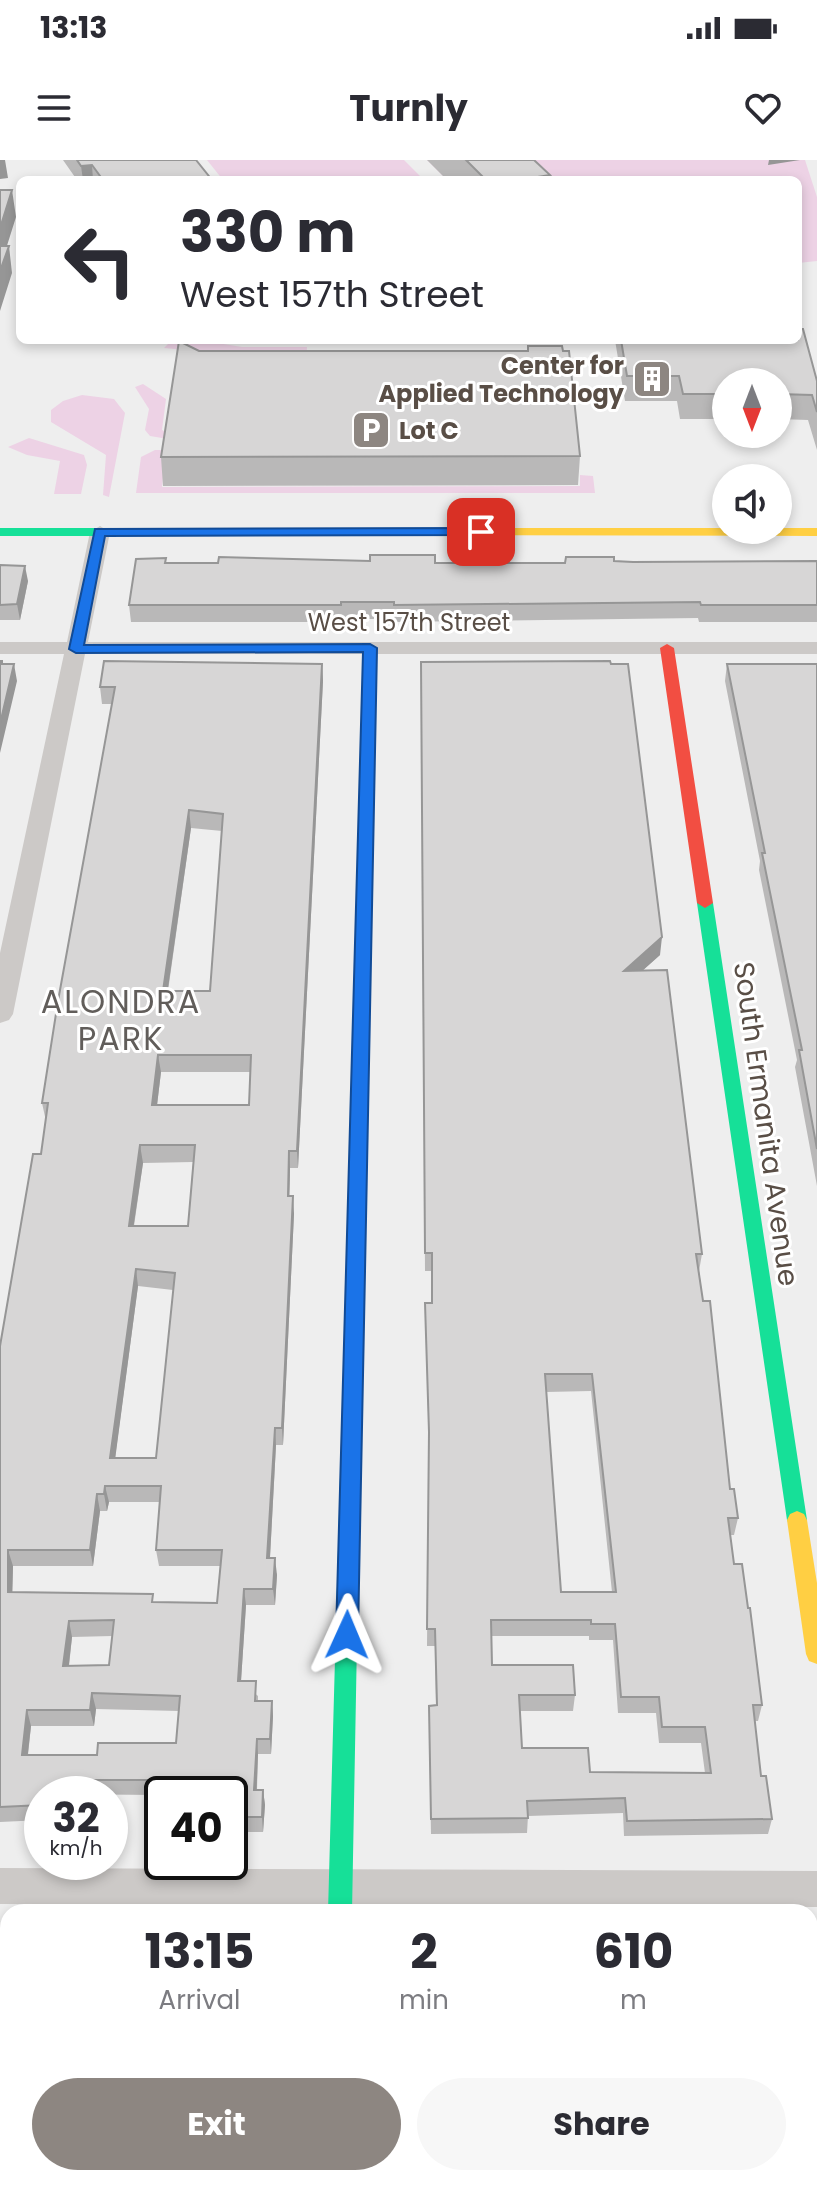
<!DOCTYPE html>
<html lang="en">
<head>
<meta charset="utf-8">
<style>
  :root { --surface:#fff; --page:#f7f7f7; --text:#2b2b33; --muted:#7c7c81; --accent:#8d8681 }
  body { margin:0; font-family:Poppins,sans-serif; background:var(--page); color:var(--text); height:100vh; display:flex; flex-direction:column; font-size:30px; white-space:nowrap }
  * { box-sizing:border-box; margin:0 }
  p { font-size:26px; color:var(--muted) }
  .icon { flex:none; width:44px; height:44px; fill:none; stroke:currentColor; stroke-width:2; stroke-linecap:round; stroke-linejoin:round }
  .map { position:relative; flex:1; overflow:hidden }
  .panel { position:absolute; left:0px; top:1744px; width:818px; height:282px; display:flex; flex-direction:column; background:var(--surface); border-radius:24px 24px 0 0; box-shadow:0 4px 12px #0003 }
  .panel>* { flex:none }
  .hud { position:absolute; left:16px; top:16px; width:786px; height:168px; border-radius:12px; box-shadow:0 4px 12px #0003; background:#fff; color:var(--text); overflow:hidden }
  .needle { width:52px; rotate:180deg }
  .tools { position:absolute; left:712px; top:208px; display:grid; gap:16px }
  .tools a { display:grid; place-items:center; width:80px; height:80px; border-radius:50%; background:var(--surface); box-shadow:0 4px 12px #0003; font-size:40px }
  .speed { position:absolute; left:24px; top:1616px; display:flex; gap:16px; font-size:40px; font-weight:700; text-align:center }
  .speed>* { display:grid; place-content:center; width:104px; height:104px; border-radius:50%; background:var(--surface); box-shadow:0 4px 12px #0003; line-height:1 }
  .speed small { font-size:20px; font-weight:400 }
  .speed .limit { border:4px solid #111; border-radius:12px; background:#fff; color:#111 }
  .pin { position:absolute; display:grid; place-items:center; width:68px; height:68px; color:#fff; margin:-34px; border-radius:16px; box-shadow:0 4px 12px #0006 }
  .me { position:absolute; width:88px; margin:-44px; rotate:1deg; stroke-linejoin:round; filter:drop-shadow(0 0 6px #0008) }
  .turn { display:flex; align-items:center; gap:28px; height:168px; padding:0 32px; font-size:36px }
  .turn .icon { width:104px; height:104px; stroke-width:2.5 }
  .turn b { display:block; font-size:56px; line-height:68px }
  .eta { display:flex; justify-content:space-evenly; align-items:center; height:136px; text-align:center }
  .eta b { font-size:48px; font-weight:700; line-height:56px }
  .primary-button { display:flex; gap:16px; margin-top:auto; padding:16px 32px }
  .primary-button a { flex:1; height:92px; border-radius:48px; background:var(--accent); color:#fff; font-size:32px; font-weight:700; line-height:92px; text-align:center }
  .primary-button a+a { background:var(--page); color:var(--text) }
  .status { display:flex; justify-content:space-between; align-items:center; height:56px; padding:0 40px; background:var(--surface); direction:ltr }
  .status svg { height:22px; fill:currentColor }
  header { display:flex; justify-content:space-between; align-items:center; height:104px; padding:0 32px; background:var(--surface); font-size:36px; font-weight:700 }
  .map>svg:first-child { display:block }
  .green { fill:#edd2e5 }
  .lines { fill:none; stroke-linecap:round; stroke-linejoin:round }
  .street { fill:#ccc9c7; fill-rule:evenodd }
  .fast { fill:#16e098; fill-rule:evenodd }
  .slow { fill:#ffcf43; fill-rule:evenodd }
  .jam { fill:#f24e42; fill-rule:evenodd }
  .wall { fill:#b9b8b8; fill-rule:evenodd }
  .shaded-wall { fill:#969696 }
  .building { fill:#d7d6d6; stroke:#969696; stroke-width:2; fill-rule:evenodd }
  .route { fill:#1a73e8; stroke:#114b97; stroke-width:2 }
  .labels { text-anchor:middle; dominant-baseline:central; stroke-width:6; stroke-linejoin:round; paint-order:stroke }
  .far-poi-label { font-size:24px; font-weight:bold; fill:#594e46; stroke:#fff; text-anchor:end }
  .far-street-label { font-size:24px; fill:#594e46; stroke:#fff }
  .street-label { font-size:28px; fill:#594e46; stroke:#fff }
  .quarter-label { font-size:32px; letter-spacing:2px; fill:#615d5a; stroke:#fff }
</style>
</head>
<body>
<div class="status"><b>13:13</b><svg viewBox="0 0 49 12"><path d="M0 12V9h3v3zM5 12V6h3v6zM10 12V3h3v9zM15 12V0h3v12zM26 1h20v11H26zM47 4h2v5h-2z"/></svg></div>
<header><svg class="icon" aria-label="menu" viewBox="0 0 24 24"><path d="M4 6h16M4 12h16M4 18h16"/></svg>Turnly<svg class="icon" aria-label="heart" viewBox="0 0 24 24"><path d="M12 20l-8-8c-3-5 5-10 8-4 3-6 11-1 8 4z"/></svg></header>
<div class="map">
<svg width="817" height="2025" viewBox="0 0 817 2025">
  <rect width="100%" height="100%" fill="#eee"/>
  <path class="green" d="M207 0H404L424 20H223Z
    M427 0H805L817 37V101L798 103V20H447Z
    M172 180H199L242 187H307L306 202 164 188Z
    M143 224 166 239 162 270 169 274 168 279 150 276 145 270 149 249 135 227Z
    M82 235 114 239 125 253 109 337 103 335 106 295 51 262V250L63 241Z
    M29 278 84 295 87 305 81 334H54L60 301 27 295 8 287Z
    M155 290H166L162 327 580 326V315L593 316 595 333H136L141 297Z"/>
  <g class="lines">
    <path class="street" d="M100 366 110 372 88 482H817V494H85L13 854 9 860 0 863V793L64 494H0V482H67L90 372Z
      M0 1708 817 1711V1747L0 1744Z
      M314 2018H354V2025H314Z"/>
    <path class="fast" d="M0 368H447L453 372 447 376H0Z
      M370 484 377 488 366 1038 357 1045 348 1038 363 488Z
      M705 738 713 743 807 1360 804 1366 797 1369 790 1366 787 1360 697 743Z
      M350 1309 357 1312 360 1318 352 1752H328L340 1318 343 1312Z"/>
    <path class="slow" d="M447 368H817V376L442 375V369Z
      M797 1351 804 1354 807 1360 817 1423V1504L809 1501 806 1494 787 1360 790 1354Z"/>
    <path class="jam" d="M667 484 674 488 713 743 705 748 697 743 660 488Z
      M357 1031 366 1038 360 1318 357 1324 350 1327 343 1324 340 1318 348 1038Z"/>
  </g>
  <path class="wall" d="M63 0H196L212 20H77Z
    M427 0H534L550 20H447Z
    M615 180H798L817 221V290L808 260 778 259V222H726V259H680L677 241H625Z
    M199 191H563L580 296 578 325 163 326 161 297Z
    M166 398V403H565L614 401 633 402 817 401V462H699L698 458 394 462V459H342L341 462H131L129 445Z
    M0 405 28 421 20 460H0Z
    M421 502 660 795 643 810 702 1094 699 1111 730 1329 738 1358 734 1375H730L734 1404 762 1545 758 1561H755L761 1616 772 1659 768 1674 624 1676 623 1653 528 1656 527 1673 431 1674 429 1562 436 1545 435 1486H427L429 1289 425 1143H432V1111H425ZM591 1231 612 1432H561L546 1232ZM491 1476H589V1480H613L618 1553H656L659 1583H701L705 1613 590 1612 522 1588 520 1551H573L575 1535 492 1505Z
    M322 504 323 521 298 1008H290L289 1036 294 1054 283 1285H276L270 1398 277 1415 275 1445H246L241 1521 258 1536V1541H272L273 1556 271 1594H258L257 1630H263L265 1645 263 1672H230V1634H162V1672H160L157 1657 159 1635 42 1634V1660L0 1662V1186L41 994 46 961 42 943 112 544H102L100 527ZM191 668 222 671 210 831H168ZM161 912H250L249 945H157ZM193 1002 188 1066H134L143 1003ZM138 1126 173 1130 156 1298H115ZM109 1342H160L156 1390 159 1406H220L217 1443 154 1442 12 1432 13 1406H93L100 1351H107ZM112 1476 109 1505 69 1506 72 1477ZM96 1549 179 1551 176 1583 97 1595H28L31 1566H94Z
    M727 504H817V1026L795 907 797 900 759 710 760 701 725 521Z
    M0 1795H8V2018H34L33 2025H0Z
    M109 2018H238V2025H108Z
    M667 2018H801L809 2025H667Z"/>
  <path class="shaded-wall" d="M0 0H5L8 18 0 19Z
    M769 0H800L768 5Z
    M92 5 93 20H83L81 6Z
    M550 15V20H519Z
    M12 30 16 57 5 92H0V65Z
    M9 86 12 113 0 151V111Z
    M25 406 28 421 20 460 17 444Z
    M14 504 17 521 0 593V564Z
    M322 504 323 521 298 1008 297 991Z
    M189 650 191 668 165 849 163 831Z
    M662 777 660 795 622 829 624 811Z
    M158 895 161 912 155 962 152 945Z
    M140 985 143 1003 131 1083 129 1066Z
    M289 991 290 1008 289 1054 288 1036Z
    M293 1036 294 1054 283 1285 282 1268Z
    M136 1109 138 1126 113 1315 110 1298Z
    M275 1268 276 1285 269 1415 267 1398Z
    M105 1326 109 1342 107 1351 104 1334Z
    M97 1334 100 1351 93 1406 90 1390Z
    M8 1390 13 1406 12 1448 8 1432Z
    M275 1398 277 1415 275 1445 273 1429Z
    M244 1429 246 1445 240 1536 238 1521Z
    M69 1461 72 1477 67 1521 63 1506Z
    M92 1533 96 1549 94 1566 90 1550Z
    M272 1541 273 1556 271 1594 270 1579Z
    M27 1550 31 1566 26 1610 22 1595Z
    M257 1579 258 1594 256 1645 254 1630Z
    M70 1620 73 1634H68Z
    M263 1630 265 1645 263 1672 262 1657Z
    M28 2018H34L33 2025H31Z"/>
  <path class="building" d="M77 0H196L212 20H103L92 5 81 6Z
    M466 0H534L550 15 519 20H486Z
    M0 30H12L1 65H0Z
    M0 86H9L0 111Z
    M798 169H803L817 221V252L812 235 778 234V222H726V234H683L679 216H627L621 180H798Z
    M179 181 199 191H528V186H562L563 191H569L580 296 161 297Z
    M370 395H435V403H565L566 397H614V401L633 402 817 401V445H701L700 442 394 445V442H341V445H129L136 399 166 398 165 403H218L219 397 370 401Z
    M0 405 25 406 17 444 0 445Z
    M0 501H2V504H14L0 564Z
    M104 501 322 504 297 991H289L288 1036H293L282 1268H275L267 1398H275L273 1429H244L238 1521H256L255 1541H272L270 1579H257L254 1630H263L262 1657H230V1634H162V1657H157L161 1620H70L68 1634H42V1645L0 1647V1186L33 994H41L48 943H42L58 841 115 527H100ZM189 650 223 654 210 831H163ZM158 895H251L249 945H152ZM140 985H195L188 1066H129ZM136 1109 175 1113 156 1298H110ZM105 1326H161L156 1390H222L217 1443 152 1442 153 1434 8 1432V1390H90L97 1334H104ZM114 1460 109 1505 63 1506 69 1461ZM92 1533 180 1536 176 1583H98L97 1595H22L27 1550H90Z
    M610 501 611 504H628L662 777 624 811 667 810 702 1094H696L703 1141H710L730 1329H734L738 1358H728L734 1404H742L748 1448H750L762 1545H753L761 1616H766L772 1659 627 1661 625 1638 527 1641 528 1658 431 1659 429 1546 437 1545 435 1469H427L429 1272 425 1143H432V1093H425L421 502ZM545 1214H592L616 1432H561ZM491 1460H591V1464H615L621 1537H659L662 1567H705L711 1613 590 1612 588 1588H522L519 1535H575L573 1505H492Z
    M727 504H817V989L799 890H802L762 693H765Z
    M0 1795H8V2017H0Z
    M109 2018H204V2025H108Z
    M474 2018H596L597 2025H469V2024H474Z
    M671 2018H801V2019H807L809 2025H672Z"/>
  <path class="route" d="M481 368 486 369V375L105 376 84 485 370 484 377 488 358 1475 355 1482 347 1485 339 1482 336 1475 363 492 76 493 69 489 95 369Z"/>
  <defs>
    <symbol id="building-square" viewBox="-11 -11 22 22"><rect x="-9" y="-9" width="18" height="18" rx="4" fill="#8d8681" stroke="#fff"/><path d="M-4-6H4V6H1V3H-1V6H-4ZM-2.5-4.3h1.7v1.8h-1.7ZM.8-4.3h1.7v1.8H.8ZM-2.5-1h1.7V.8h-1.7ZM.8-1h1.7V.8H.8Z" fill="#fff"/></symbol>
    <symbol id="parking-square" viewBox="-11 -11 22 22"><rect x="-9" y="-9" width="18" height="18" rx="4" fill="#8d8681" stroke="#fff"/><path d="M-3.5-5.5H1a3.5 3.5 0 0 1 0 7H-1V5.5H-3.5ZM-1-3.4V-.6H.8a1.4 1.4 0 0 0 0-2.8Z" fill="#fff"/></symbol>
  </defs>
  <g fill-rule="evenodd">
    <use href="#building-square" x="630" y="197" width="44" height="44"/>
    <use href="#parking-square" x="349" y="248" width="44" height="44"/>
  </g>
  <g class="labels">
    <g class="far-poi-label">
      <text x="624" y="205">Center for<tspan x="624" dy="28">Applied Technology</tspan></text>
      <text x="399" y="270" text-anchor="start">Lot C</text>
    </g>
    <g class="far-street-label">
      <text x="409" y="462">West 157th Street</text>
    </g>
    <g class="street-label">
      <text transform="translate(766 964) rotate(82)">South Ermanita Avenue</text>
    </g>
    <g class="quarter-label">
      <text x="121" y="841">ALONDRA<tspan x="121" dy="37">PARK</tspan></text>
    </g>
  </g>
</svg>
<div class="tools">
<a><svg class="needle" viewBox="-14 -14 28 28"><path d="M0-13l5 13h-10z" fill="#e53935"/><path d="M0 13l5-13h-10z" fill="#7c7c81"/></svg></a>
<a><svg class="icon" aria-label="sound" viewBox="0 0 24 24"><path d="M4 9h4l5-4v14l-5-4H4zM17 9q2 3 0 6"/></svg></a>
</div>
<div class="speed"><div>32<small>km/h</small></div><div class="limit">40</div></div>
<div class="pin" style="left:481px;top:372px;background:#d93025"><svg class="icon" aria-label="arrive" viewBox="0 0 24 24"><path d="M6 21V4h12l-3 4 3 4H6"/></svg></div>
<svg class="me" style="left:347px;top:1475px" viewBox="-20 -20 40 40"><path d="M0-17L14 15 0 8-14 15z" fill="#1a73e8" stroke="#fff" stroke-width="4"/></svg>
<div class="hud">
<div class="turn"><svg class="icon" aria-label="left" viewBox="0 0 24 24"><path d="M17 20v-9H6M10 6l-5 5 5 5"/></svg><div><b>330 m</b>West 157th Street</div></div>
</div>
<section class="panel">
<div class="eta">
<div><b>13:15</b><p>Arrival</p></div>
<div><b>2</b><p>min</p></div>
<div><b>610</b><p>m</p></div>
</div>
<div class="primary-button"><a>Exit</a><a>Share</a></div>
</section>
</div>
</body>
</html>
